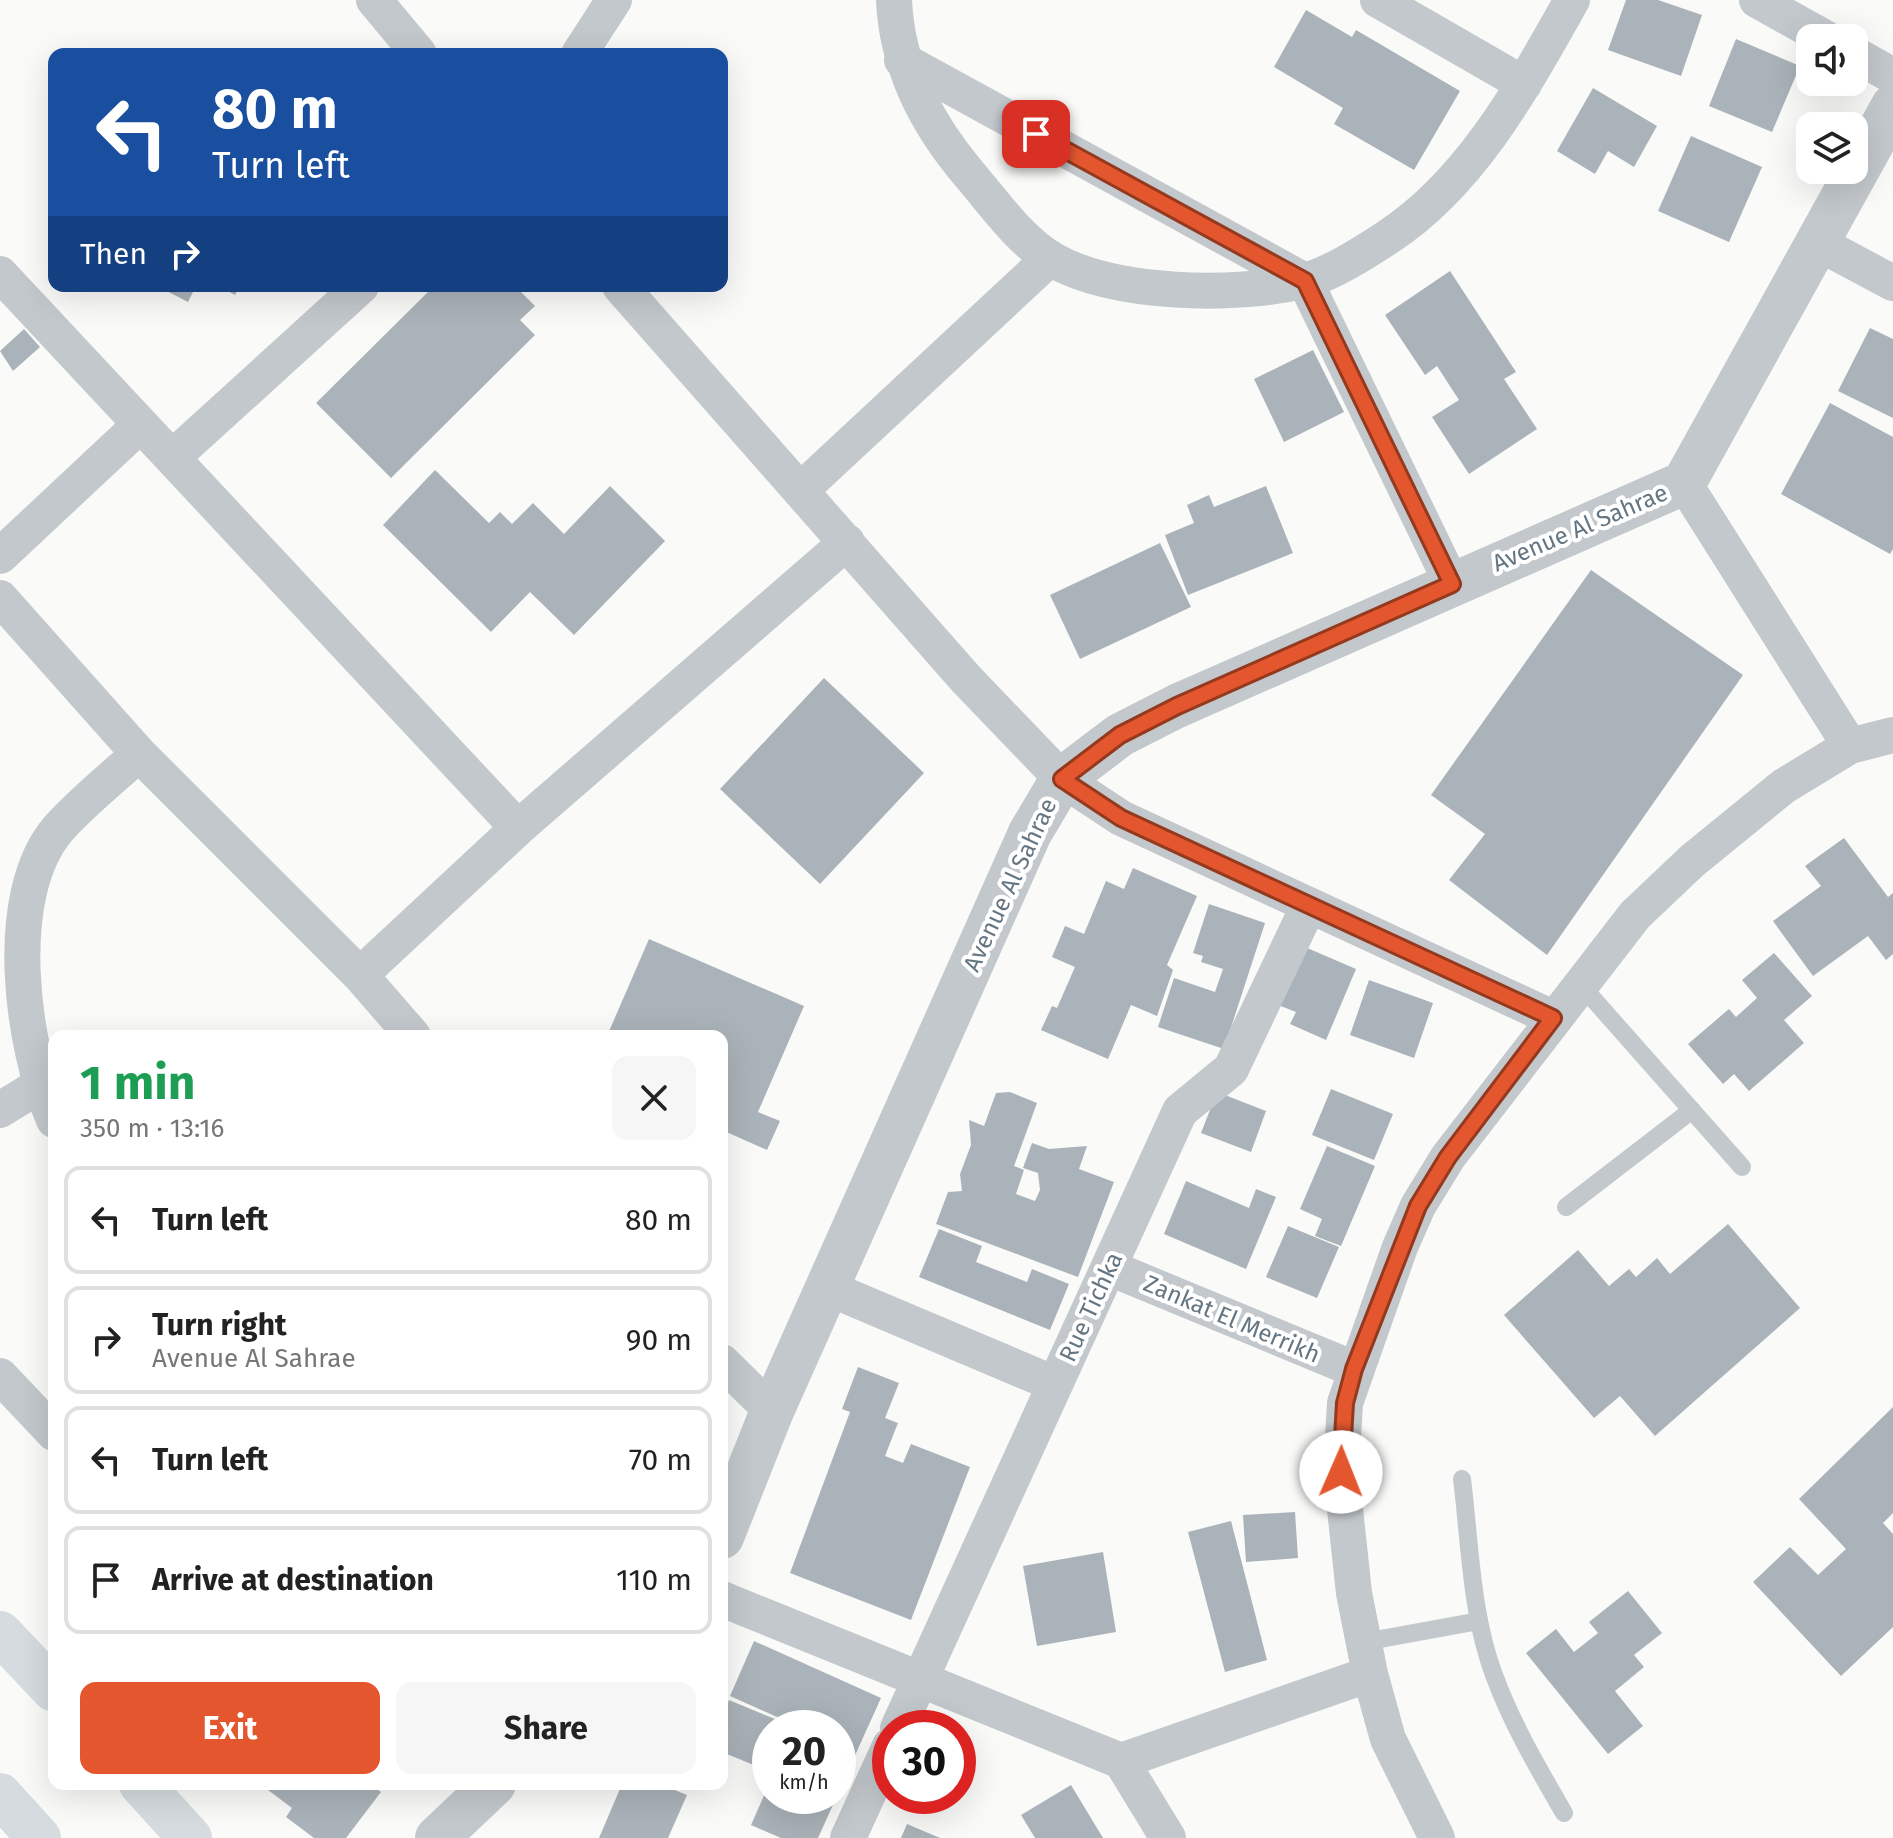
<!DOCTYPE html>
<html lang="en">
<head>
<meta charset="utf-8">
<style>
  :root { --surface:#fff; --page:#f6f6f6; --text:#222; --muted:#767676; --line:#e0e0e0; --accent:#e4572e }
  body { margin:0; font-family:"Fira Sans",sans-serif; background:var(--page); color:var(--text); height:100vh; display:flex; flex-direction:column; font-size:30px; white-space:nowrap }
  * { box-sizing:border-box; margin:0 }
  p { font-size:26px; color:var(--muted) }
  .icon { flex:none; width:44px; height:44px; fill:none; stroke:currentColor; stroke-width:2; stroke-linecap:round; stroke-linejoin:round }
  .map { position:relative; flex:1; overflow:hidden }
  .drawer { position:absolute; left:48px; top:1030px; width:680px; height:760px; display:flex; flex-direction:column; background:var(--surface); border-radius:16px; box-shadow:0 8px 32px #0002 }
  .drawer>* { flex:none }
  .top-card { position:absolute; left:48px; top:48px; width:680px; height:244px; border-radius:16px; box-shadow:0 8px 32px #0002; background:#1a4fa0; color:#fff; overflow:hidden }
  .tools { position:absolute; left:1796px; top:24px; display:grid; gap:16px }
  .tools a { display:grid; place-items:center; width:72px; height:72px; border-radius:16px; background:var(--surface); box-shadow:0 8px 32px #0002; font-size:40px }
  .speed { position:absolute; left:752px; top:1710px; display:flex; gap:16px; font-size:40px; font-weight:700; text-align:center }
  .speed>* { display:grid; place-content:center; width:104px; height:104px; border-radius:50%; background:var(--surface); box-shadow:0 8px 32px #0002; line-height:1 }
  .speed small { font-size:20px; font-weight:400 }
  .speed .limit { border:12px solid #d22; background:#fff; color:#111 }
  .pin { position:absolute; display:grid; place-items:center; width:68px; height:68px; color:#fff; margin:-34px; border-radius:16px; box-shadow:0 4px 12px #0006 }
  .me { position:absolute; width:88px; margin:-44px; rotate:1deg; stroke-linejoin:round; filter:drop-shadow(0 0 6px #0008) }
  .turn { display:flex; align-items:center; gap:28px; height:168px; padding:0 32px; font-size:36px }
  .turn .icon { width:104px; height:104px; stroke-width:2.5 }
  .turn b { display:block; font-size:56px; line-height:68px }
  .then { display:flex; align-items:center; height:76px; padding:0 32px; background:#0003; gap:16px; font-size:30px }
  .round { display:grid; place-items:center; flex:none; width:84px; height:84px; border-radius:16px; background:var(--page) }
  .overview { display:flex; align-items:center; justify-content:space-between; height:136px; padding:0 32px }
  h1 { font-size:48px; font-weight:700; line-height:60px; color:#1e9e55 }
  .primary-button { display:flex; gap:16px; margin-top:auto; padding:16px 32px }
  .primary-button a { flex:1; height:92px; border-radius:16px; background:var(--accent); color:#fff; font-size:32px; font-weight:700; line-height:92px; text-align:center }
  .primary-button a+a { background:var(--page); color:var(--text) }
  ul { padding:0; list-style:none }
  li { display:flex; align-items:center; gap:24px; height:108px; margin:0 16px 12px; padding:0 16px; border:4px solid var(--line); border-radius:16px }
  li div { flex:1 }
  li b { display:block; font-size:30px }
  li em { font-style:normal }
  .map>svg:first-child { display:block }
  .building { fill:#aab3b9 }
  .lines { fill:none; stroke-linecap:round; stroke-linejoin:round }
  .service { stroke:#c3c8cc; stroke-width:18 }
  .minor { stroke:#c3c8cc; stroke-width:36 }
  .tertiary { stroke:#c3c8cc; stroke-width:44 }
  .secondary { stroke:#d6dbdf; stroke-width:44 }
  .route-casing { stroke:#94391e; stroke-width:20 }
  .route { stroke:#e4572e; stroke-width:14 }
  .labels { text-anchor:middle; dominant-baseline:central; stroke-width:8; stroke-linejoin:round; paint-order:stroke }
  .street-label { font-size:24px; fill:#657683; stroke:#fff }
</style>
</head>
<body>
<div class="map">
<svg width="1893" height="1838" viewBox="0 0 1893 1838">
  <rect width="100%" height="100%" fill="#fafaf8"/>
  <path class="building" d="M1626 0H1658L1702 15 1681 76 1608 50Z
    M1306 10 1352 37 1356 30 1460 91 1414 170 1334 124 1343 108 1274 67Z
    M1736 39 1800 66 1772 132 1709 106Z
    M1593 88 1657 126 1634 167 1608 151 1595 174 1557 151Z
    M1691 136 1762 167 1729 242 1658 211Z
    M1450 271 1516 372 1504 379 1537 429 1469 474 1432 417 1459 400 1437 366 1425 375 1385 315Z
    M157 286H196L188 302Z
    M218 286H240L235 295Z
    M434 286H515L535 306 520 320 535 335 391 478 316 403Z
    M1870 328 1893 339V418L1838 391Z
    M24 329 40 347 13 371 0 351Z
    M1313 350 1344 412 1284 442 1254 379Z
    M1830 403 1893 437V549L1890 554 1781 494Z
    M435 470 489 523 500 512 512 524 533 503 564 534 610 486 665 541 574 635 530 592 491 632 383 525Z
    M1266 486 1293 553 1188 595 1165 535 1194 523 1187 505 1209 495 1214 507Z
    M1160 543 1191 607 1080 659 1050 595Z
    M1591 570 1743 675 1547 955 1449 880 1485 834 1431 795Z
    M824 678 924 773 820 884 720 789Z
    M1844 838 1888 897 1893 893V954L1886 960 1868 936 1813 976 1773 921 1821 886 1805 866Z
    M1133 868 1197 896 1167 965 1173 970 1157 1016 1131 1005 1108 1059 1041 1030 1052 1006 1057 1008 1075 967 1052 957 1065 926 1084 934 1106 881 1124 889Z
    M1209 904 1265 923 1224 1049 1158 1027 1174 978 1215 992 1223 969 1201 962 1203 956 1193 953Z
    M649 939 804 1006 758 1112 780 1121 767 1150 722 1130V1036H607Z
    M1298 944 1356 969 1326 1040 1290 1024 1296 1012 1273 1003Z
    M1774 953 1812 996 1784 1020 1804 1043 1749 1091 1734 1074 1723 1084 1688 1044 1729 1009 1736 1017 1757 998 1742 980Z
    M1369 980 1433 1003 1414 1058 1350 1035Z
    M1331 1089 1393 1114 1374 1160 1312 1135Z
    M1010 1092 1037 1103 1014 1166 1024 1170 1016 1194 1035 1201 1040 1190 1038 1173 1023 1168 1032 1143 1049 1149 1087 1146 1079 1169 1114 1182 1078 1277 936 1224 948 1192 962 1191 960 1174 971 1145 969 1120 984 1126 996 1093Z
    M1217 1092 1266 1111 1251 1152 1201 1133Z
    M1327 1146 1375 1166 1341 1246 1315 1236 1322 1219 1300 1209Z
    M1186 1181 1249 1208 1256 1189 1276 1197 1246 1269 1164 1234Z
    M1728 1224 1800 1308 1655 1436 1620 1396 1594 1418 1504 1315 1578 1250 1609 1286 1629 1269 1636 1277 1657 1258 1670 1274Z
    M1288 1226 1339 1247 1317 1298 1266 1277Z
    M939 1229 982 1246 976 1262 1027 1282 1032 1269 1069 1284 1050 1330 919 1277Z
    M858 1367 899 1383 885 1418 898 1423 885 1456 903 1463 911 1444 970 1467 911 1620 790 1573 850 1412 842 1409Z
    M1893 1407V1513L1883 1523 1893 1534V1627L1841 1676 1753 1582 1790 1547 1818 1575 1846 1549 1799 1499Z
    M1295 1512 1298 1558 1246 1562 1243 1515Z
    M1231 1521 1267 1660 1225 1672 1188 1532Z
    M1103 1552 1116 1632 1037 1646 1023 1566Z
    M1628 1591 1662 1633 1634 1655 1644 1667 1615 1691 1643 1726 1608 1754 1526 1653 1556 1629 1574 1652 1598 1633 1589 1622Z
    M754 1641 881 1698 838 1793V1728H794L795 1725 730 1696Z
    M729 1700 787 1724 786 1728H770L768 1771 722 1752V1715Z
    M770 1782V1796H837L818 1838H781L751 1825Z
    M260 1784H370L381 1792 346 1838H314L286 1817 292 1808Z
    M622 1784H660L687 1795 668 1838H599Z
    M1071 1785 1103 1838H1035L1021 1815Z
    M907 1824 940 1838H901Z"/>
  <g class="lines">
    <path class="service" d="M1580 984 1742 1167
      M1566 1207 1692 1110
      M1462 1479C1470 1543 1471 1614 1494 1675 1512 1724 1538 1768 1564 1813
      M1364 1642 1479 1621"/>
    <path class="minor" d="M374 0 419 54
      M894 0C897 67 926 123 969 174 994 203 1020 241 1053 260 1115 295 1234 297 1303 281 1327 276 1367 251 1388 237 1472 182 1524 85 1572 0
      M1378 0 1524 84
      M1757 0 1825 38
      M579 54 614 0
      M1854 54 1893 76
      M902 60 1305 281 1452 584
      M1820 244 1893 283
      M0 274 518 828
      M620 286 966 679 1062 779 1121 818 1553 1018
      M173 457 361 286
      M1684 483 1850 746
      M801 490 1050 258
      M0 556 140 425
      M0 598 139 754 360 975 413 1036
      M360 975 518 828 847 542
      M0 1110 42 1084
      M54 1120C22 1045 1 896 58 829 82 802 112 778 139 754
      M1110 1268 1354 1369
      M828 1288 1055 1384
      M722 1362 772 1411
      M0 1376 54 1433
      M722 1599 1121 1761 1370 1674
      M898 1728 1180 1111 1231 1069 1309 905
      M1121 1761 1168 1838
      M848 1838 890 1746
      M1437 1838 1388 1739 1370 1674 1354 1593 1341 1472 1345 1403 1400 1247 1418 1206 1448 1157 1635 915 1692 861 1784 786 1850 746 1893 735"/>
    <path class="tertiary" d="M722 1537 772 1411 1030 833 1062 779 1120 735 1177 706 1684 483 1893 106
      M437 1838 494 1784"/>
    <path class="secondary" d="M0 1633 54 1690
      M141 1784 190 1838
      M0 1795 39 1838"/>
  </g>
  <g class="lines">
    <defs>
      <path id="route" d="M1036 134 1305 281 1452 584 1177 706 1120 735 1062 779 1121 818 1553 1018 1448 1157 1418 1206 1354 1369 1345 1403 1341 1472"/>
    </defs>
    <use href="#route" class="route-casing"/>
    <use href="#route" class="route"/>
  </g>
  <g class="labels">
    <g class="street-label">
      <text transform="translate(1580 528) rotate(-23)">Avenue Al Sahrae</text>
      <text transform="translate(1010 885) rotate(-65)">Avenue Al Sahrae</text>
      <text transform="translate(1091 1307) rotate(-65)">Rue Tichka</text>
      <text transform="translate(1232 1319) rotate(23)">Zankat El Merrikh</text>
    </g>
  </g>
</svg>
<div class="tools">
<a><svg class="icon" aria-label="sound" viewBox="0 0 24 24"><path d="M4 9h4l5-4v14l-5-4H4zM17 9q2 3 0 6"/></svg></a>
<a><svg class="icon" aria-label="layers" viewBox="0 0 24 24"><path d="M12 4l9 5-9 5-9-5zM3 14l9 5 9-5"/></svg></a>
</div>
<div class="speed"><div>20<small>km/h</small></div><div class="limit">30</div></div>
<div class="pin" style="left:1036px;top:134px;background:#d93025"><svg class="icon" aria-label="arrive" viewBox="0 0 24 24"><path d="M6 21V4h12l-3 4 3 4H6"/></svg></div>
<svg class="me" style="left:1341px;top:1472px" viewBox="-20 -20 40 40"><circle r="19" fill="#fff"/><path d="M0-13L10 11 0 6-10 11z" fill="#e4572e"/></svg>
<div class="top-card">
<div class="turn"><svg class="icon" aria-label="left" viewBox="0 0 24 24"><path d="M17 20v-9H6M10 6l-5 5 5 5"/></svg><div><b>80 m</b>Turn left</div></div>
<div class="then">Then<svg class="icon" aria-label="right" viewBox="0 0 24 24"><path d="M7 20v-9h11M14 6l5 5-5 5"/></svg></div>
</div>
<section class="drawer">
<div class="overview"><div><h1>1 min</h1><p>350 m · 13:16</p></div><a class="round"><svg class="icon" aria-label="close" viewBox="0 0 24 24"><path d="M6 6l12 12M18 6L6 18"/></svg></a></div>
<ul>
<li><svg class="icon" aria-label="left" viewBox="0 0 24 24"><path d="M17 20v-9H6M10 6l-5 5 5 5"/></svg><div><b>Turn left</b></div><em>80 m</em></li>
<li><svg class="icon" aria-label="right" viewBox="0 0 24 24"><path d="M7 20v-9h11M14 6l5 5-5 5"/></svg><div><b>Turn right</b><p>Avenue Al Sahrae</p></div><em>90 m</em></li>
<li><svg class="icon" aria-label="left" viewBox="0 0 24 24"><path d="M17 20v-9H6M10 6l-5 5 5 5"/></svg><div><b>Turn left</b></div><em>70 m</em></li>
<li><svg class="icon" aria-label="arrive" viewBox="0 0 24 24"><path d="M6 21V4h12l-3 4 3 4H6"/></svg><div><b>Arrive at destination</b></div><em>110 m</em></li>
</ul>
<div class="primary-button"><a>Exit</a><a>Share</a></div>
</section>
</div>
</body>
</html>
